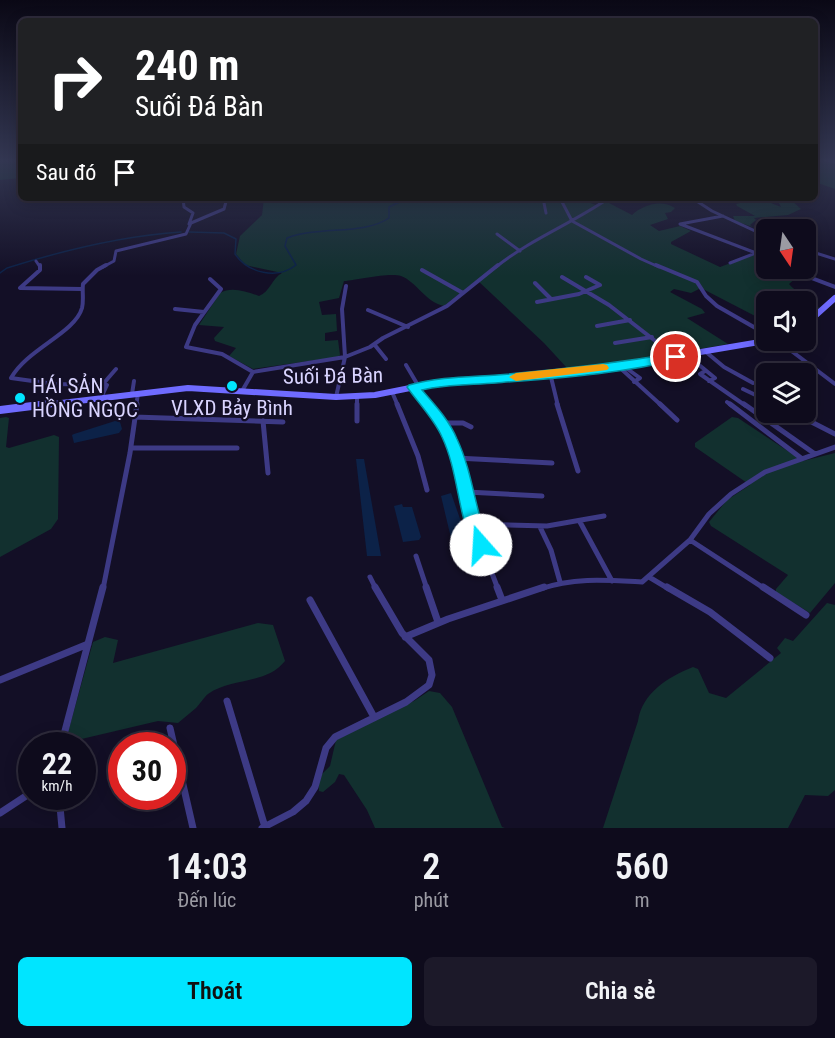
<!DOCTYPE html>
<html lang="vi">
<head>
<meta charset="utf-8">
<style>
  :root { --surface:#0e0b1c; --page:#1c1929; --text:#f1f3f6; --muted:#9b9ba3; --line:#2e2b3b; --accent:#00e5ff }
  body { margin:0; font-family:"Roboto Condensed",sans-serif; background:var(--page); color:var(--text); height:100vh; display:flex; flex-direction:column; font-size:22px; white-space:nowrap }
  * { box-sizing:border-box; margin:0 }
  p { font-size:20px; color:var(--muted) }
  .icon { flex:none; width:33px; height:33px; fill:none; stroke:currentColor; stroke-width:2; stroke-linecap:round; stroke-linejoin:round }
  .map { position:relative; height:828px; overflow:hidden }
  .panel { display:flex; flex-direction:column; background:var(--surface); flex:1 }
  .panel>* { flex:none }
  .guide { position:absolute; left:18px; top:18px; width:800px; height:183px; border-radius:9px; box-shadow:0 3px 15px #0003,0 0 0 2px var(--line); background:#202124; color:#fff; overflow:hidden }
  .needle { width:39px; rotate:167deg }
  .tools { position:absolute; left:756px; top:219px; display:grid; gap:12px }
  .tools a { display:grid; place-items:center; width:60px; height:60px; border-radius:9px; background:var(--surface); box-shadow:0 3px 15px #0003,0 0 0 2px var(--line); font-size:30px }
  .speed { position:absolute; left:18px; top:732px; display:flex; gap:12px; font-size:30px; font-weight:700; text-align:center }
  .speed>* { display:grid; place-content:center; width:78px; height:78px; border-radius:50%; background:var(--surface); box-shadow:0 3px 15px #0003,0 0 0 2px var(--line); line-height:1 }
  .speed small { font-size:15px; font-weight:400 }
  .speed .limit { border:9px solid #d22; background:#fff; color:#111 }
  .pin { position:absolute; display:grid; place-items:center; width:51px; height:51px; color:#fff; margin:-26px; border:3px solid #fff; border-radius:50%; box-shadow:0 2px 6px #0007 }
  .me { position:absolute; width:66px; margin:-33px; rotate:341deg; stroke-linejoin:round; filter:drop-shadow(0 0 4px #0008) }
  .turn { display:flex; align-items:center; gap:21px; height:126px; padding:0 18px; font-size:27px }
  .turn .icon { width:78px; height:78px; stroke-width:2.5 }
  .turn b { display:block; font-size:42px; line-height:51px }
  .then { display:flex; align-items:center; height:57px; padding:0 18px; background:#0003; gap:12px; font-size:22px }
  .eta { display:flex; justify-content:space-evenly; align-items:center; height:102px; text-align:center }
  .eta b { font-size:36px; font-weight:600; line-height:42px }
  .action { display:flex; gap:12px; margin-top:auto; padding:12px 18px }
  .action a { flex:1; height:69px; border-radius:9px; background:var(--accent); color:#111; font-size:24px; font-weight:600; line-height:69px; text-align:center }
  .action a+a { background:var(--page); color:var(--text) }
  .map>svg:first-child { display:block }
  .green { fill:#12302f }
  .water { fill:#0c2248 }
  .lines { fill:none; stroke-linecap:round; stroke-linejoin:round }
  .stream { stroke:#0c2248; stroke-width:1.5 }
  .street-far3 { stroke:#3d3a85; stroke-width:3 }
  .street-far2 { stroke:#3d3a85; stroke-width:4 }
  .street-far1 { stroke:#3d3a85; stroke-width:5 }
  .street { stroke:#3d3a85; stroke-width:7 }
  .secondary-far1 { stroke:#6f6bff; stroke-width:6 }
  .secondary { stroke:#6f6bff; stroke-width:8 }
  .route { fill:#00e5ff; stroke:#0095a6; stroke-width:1.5 }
  .slow { fill:#f59e0b }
  .poi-dot { fill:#00e5ff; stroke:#130f26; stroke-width:2 }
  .labels { text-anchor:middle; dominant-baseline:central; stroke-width:4.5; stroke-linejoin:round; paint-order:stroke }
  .street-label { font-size:21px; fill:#d9d4ff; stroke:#130f26 }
  .poi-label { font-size:21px; fill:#d9d4ff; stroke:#130f26; text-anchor:start }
</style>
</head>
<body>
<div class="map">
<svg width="835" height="828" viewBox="0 0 835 828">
  <rect width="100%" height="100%" fill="#130f26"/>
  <path class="green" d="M0 160H21V178L0 180Z
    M815 160H835V189L815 182Z
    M264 198H584L585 201 596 205 607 202 632 215C643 205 661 199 675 208L671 212 665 213 668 219 650 225 659 231 680 226 691 231 671 242V244L720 267 755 254 766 256V268L786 269 797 277 789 284C797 294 813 296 819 308L806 318V302H766V319L757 317 701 288 691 293 674 289 670 292 702 309 705 313 687 318 728 344 631 361 567 368 544 343 477 280 444 306C425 302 417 282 401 276 390 272 357 280 344 281L339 298 319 302 322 315 336 314 337 331 325 333V341L338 340 340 355 338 357 253 369 229 356 236 348 215 341 214 338 224 327 199 325 220 293C232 286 247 292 259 296 270 292 272 278 282 273L245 265 236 254 240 236 262 215Z
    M738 198H758L781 207 778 201H792L801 209 788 215 754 218 756 220 750 225 753 227 735 221 733 216H755L737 206 736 204 745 202Z
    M6 417 9 418 6 447 9 448 54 435 59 437 58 519 51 529 0 557V418Z
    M732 417 738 418 803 461 835 453V583L810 613 776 592V589L788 575 711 526 709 522 727 500 750 485 695 447V443Z
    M827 603 835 605V790L828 796 805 795 788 828H603L638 721C642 693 668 677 693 667L698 669 709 693 726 698 781 653 777 648 785 638 793 641Z
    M258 623 273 625 285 661C266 685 232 677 208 694 204 697 200 704 196 708 190 713 184 718 178 723L158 721 73 741 67 736 93 642 105 637 118 640 113 663Z
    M429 691 440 693 452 707 502 827 505 828H375L367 810 344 775 339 774 335 782 323 792 319 791V777L330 766 336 740 375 718 414 701Z"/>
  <path class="water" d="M115 421 120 422 122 429 119 433 74 443 72 435 74 434Z
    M356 459H364L381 556H367Z
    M451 493 466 536 465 537 451 538 441 496Z
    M402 504 403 507H412L421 537 419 540 403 542 394 506Z"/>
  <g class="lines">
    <path class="stream" d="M189 232 224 233 236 239 235 254C248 273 277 280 296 265L285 246 287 238C318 226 365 235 389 218V207L408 198
      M0 273 7 268C64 250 121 236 181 232"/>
    <path class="street-far3" d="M825 160 835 162
      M183 198 184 207 193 213 189 224
      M543 198 546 213
      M560 198 572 221 641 259 659 267
      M692 198 712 211 766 236
      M723 216 680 224 756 253
      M497 234 520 251
      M806 250 835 259
      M36 261 40 267
      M730 263 766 249
      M103 267 114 261 116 251 186 234 191 223 224 209 227 198
      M496 267C531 239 573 223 609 198"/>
    <path class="street-far2" d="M40 265V270L20 288 82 289
      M656 265 697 282 706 296 717 306 766 334
      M422 270 463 293
      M793 271 835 287
      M562 277 609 305 676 357
      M210 279 221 289 195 325 186 347 222 354 253 372 345 357 370 347 383 338 447 306 498 265
      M535 283 551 299
      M537 302 579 294 600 285 586 277
      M175 309 204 312
      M368 310 408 327
      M597 326 630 320
      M777 340 835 384
      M615 343 652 337
      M374 344 386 359
      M706 352 724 367 753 383
      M687 355 715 378 709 381
      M406 365 419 387
      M622 365 640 378 634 382
      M618 366 662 406
      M705 371 700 374 746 406
      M550 373 558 406
      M103 384 116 369
      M414 388 428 406
      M743 389 766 400
      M242 391 253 372
      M392 392 398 406
      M132 394 134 381
      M357 396V406
      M336 397 345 357 342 309 346 286
      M101 398 107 385 54 384 11 378C27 349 75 333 82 308 84 300 82 292 83 284L97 270 106 265
      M727 402 732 406
      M136 406 138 394"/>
    <path class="street-far1" d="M357 404V421
      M397 404 418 456 427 490
      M427 404 450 438 467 492 473 524 498 589
      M557 404 578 471
      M660 404 677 420
      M730 404 801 458
      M744 404 815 454
      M792 412 835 434
      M134 417 283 422
      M263 421 268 473
      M441 423H463L471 427
      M131 448H237
      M456 458 552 463
      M467 492 542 496
      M580 522 612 581
      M473 524 547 526 604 516
      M540 527 551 550 560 582
      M690 540 765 589
      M416 556 427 589
      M370 577 376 589
      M649 577 669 589
      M103 589 130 453 137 404
      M540 589C574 577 607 580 642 582L690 540 709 514 731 494 765 472 835 447"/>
    <path class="street" d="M426 587 438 622
      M497 587 502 600
      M667 587 710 612 770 658
      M763 587 806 615
      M310 600 374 717
      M405 637 448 619 544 587
      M0 680 88 644
      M227 701 265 827
      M170 728 193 828
      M61 746 103 587
      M59 796 62 828
      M0 813 32 792
      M262 828 293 812 306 801 315 787 326 748 335 737 406 702 429 685 432 675 429 660 402 633 375 587"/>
    <path class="secondary-far1" d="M806 324 835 298
      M36 406 188 388 336 397 375 395 440 382 497 379 618 366 771 340"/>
    <path class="secondary" d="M0 410 48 404"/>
  </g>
  <linearGradient id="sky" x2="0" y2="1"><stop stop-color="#0a0815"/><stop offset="0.58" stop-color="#333752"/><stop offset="1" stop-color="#333752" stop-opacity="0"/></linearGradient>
  <rect width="835" height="276" fill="url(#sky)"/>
  <path class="route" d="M676 353 680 354 682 357 680 359C621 374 557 378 496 383 471 385 447 384 422 390 435 405 449 420 457 439 473 473 475 511 489 545L487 550 481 552 475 550C457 515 459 473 442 437 434 419 419 404 407 387L409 385C438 377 467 377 497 375 557 370 617 363 676 353Z"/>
  <path class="slow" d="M603 364 607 365 609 368 607 370 516 381 509 377 516 373Z"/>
  <g class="poi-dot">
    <circle cx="232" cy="386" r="6"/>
    <circle cx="20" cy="398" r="6"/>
  </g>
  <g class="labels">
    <g class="street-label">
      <text transform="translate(333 376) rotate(-1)">Suối Đá Bàn</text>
    </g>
    <g class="poi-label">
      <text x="32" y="386">HÁI SẢN<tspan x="32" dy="24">HỒNG NGỌC</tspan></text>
      <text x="232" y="408" text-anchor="middle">VLXD Bảy Bình</text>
    </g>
  </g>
</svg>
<div class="tools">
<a><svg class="needle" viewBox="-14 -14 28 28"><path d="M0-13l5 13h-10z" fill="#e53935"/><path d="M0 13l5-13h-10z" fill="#9b9ba3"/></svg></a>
<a><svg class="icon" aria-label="sound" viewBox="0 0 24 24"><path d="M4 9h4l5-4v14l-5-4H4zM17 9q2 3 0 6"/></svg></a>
<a><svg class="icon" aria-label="layers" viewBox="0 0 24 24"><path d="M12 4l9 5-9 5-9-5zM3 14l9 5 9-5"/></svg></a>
</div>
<div class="speed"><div>22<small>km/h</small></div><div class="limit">30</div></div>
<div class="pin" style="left:676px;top:357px;background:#d93025"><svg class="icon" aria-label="arrive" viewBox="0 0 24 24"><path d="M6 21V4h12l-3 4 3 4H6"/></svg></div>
<svg class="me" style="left:481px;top:545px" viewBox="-20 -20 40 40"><circle r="19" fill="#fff"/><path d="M0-13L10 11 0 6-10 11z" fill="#00e5ff"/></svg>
<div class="guide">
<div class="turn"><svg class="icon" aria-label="right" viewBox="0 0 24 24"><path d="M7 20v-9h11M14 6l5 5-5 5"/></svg><div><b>240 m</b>Suối Đá Bàn</div></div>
<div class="then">Sau đó<svg class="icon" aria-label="arrive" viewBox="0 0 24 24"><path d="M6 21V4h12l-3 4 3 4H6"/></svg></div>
</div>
</div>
<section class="panel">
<div class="eta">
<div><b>14:03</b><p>Đến lúc</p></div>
<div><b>2</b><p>phút</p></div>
<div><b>560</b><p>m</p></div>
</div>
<div class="action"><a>Thoát</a><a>Chia sẻ</a></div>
</section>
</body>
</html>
